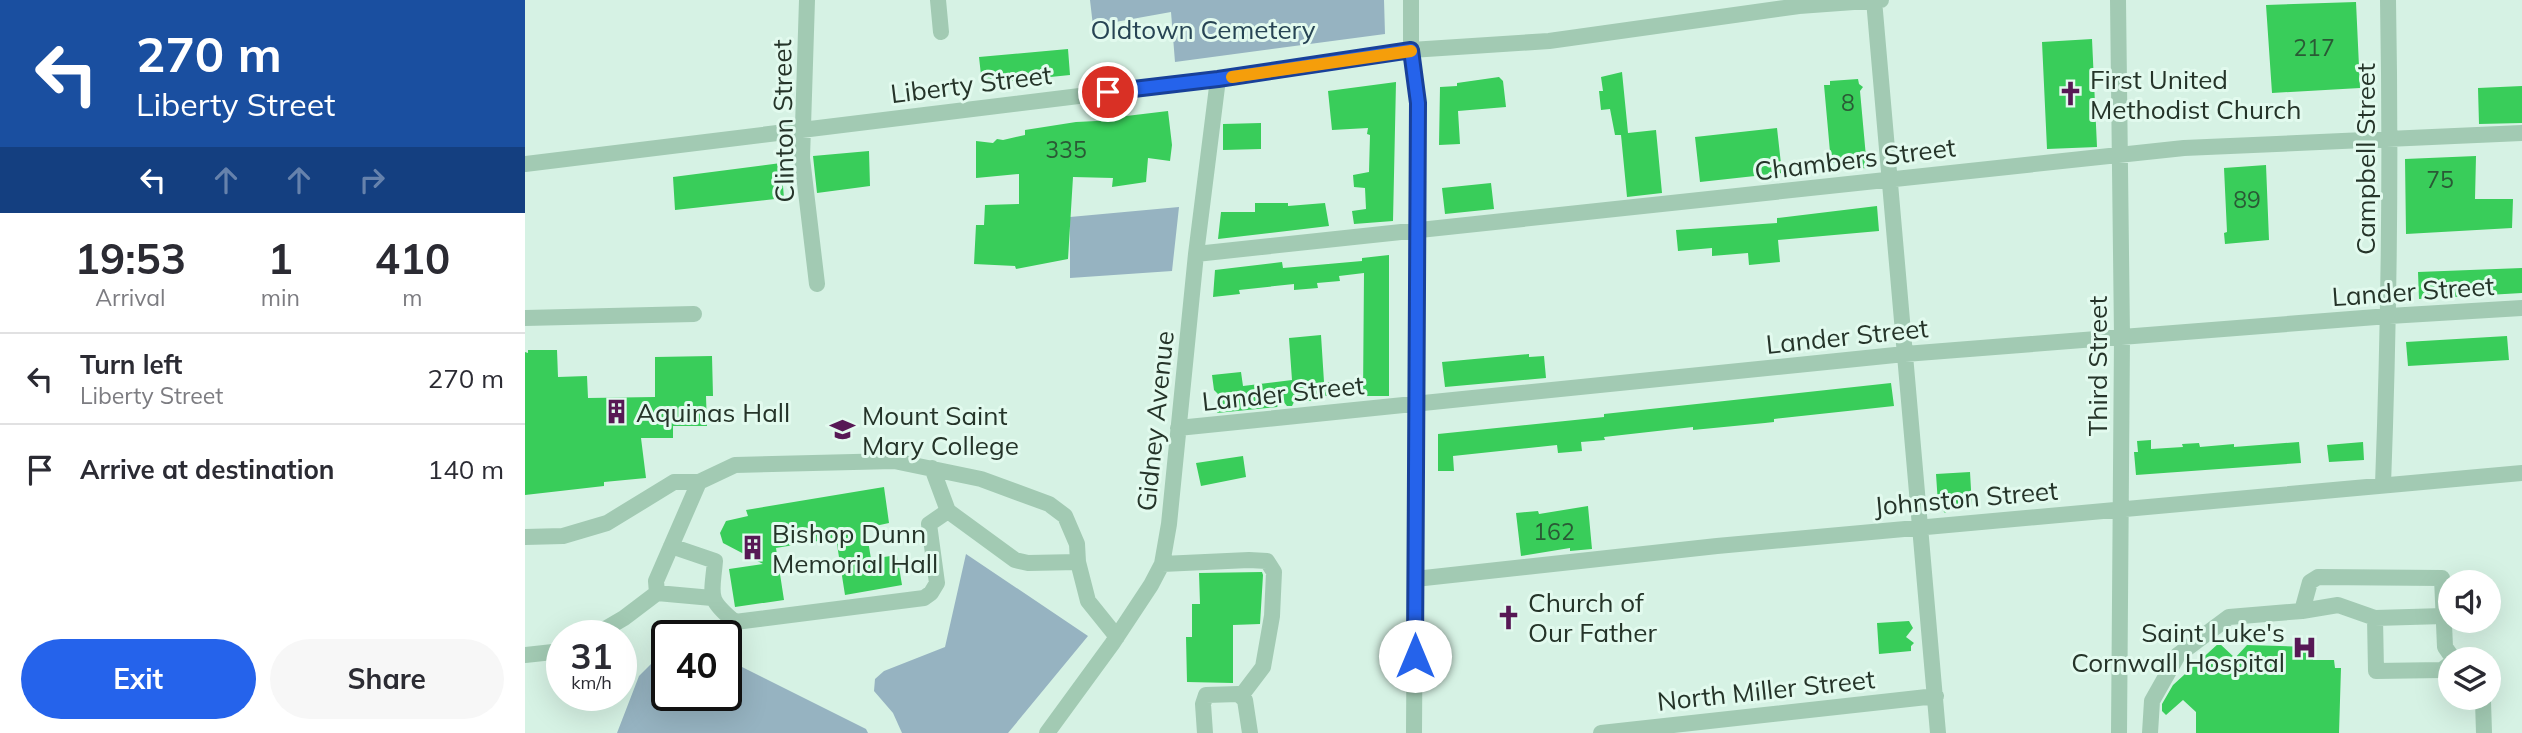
<!DOCTYPE html>
<html lang="en">
<head>
<meta charset="utf-8">
<style>
  :root { --surface:#fff; --page:#f7f7f7; --text:#2b2b33; --muted:#7c7c81; --line:#e1e1e2; --accent:#2563eb }
  body { margin:0; font-family:Mulish,sans-serif; background:var(--page); color:var(--text); height:100vh; display:flex; flex-direction:column; font-size:26px; white-space:nowrap }
  * { box-sizing:border-box; margin:0 }
  p { font-size:23px; color:var(--muted) }
  .icon { flex:none; width:38px; height:38px; fill:none; stroke:currentColor; stroke-width:2; stroke-linecap:round; stroke-linejoin:round }
  .map { position:relative; flex:1; overflow:hidden }
  .side { display:flex; flex-direction:column; background:var(--surface); width:525px }
  .side>* { flex:none }
  .top-card { background:#1a4fa0; color:#fff; overflow:hidden }
  .controls { position:absolute; left:1913px; top:570px; display:grid; gap:14px }
  .controls a { display:grid; place-items:center; width:63px; height:63px; border-radius:50%; background:var(--surface); box-shadow:0 7px 28px #0002; font-size:35px }
  .speed { position:absolute; left:21px; top:620px; display:flex; gap:14px; font-size:35px; font-weight:700; text-align:center }
  .speed>* { display:grid; place-content:center; width:91px; height:91px; border-radius:50%; background:var(--surface); box-shadow:0 7px 28px #0002; line-height:1 }
  .speed small { font-size:18px; font-weight:400 }
  .speed .limit { border:4px solid #111; border-radius:10px; background:#fff; color:#111 }
  .pin { position:absolute; display:grid; place-items:center; width:60px; height:60px; color:#fff; margin:-30px; border:4px solid #fff; border-radius:50%; box-shadow:0 2px 7px #0007 }
  .me { position:absolute; width:77px; margin:-38px; rotate:0deg; stroke-linejoin:round; filter:drop-shadow(0 0 5px #0008) }
  .turn { display:flex; align-items:center; gap:24px; height:147px; padding:0 21px; font-size:32px }
  .turn .icon { width:91px; height:91px; stroke-width:2.5 }
  .turn b { display:block; font-size:49px; line-height:60px }
  .lanes { display:flex; align-items:center; height:66px; padding:0 21px; background:#0003; justify-content:center; gap:35px; direction:ltr }
  .lanes .off { opacity:.35 }
  .eta { display:flex; justify-content:space-evenly; align-items:center; height:119px; text-align:center }
  .eta b { font-size:42px; font-weight:700; line-height:49px }
  .cta { display:flex; gap:14px; margin-top:auto; padding:14px 21px }
  .cta a { flex:1; height:80px; border-radius:42px; background:var(--accent); color:#fff; font-size:28px; font-weight:700; line-height:80px; text-align:center }
  .cta a+a { background:var(--page); color:var(--text) }
  ul { padding:0; list-style:none }
  li { display:flex; align-items:center; gap:21px; height:91px; padding:0 21px; border-top:2px solid var(--line) }
  li div { flex:1 }
  li b { display:block; font-size:26px }
  li em { font-style:normal }
  main { display:flex; flex:1; min-height:0 }
  .map>svg:first-child { display:block }
  .green { fill:#96b3c1 }
  .building { fill:#39cd5a }
  .lines { fill:none; stroke-linecap:round; stroke-linejoin:round }
  .minor { stroke:#a2cab3; stroke-width:16 }
  .route-casing { stroke:#184099; stroke-width:18 }
  .route { stroke:#2563eb; stroke-width:12 }
  .slow { stroke:#f59e0b; stroke-width:12 }
  .labels { text-anchor:middle; dominant-baseline:central; stroke-width:6; stroke-linejoin:round; paint-order:stroke }
  .number-label { font-size:23px; fill:#2a5a35 }
  .park-label { font-size:26px; fill:#274454; stroke:#e2faee }
  .poi-label { font-size:26px; fill:#253429; stroke:#e2faee; text-anchor:start }
  .street-label { font-size:26px; fill:#253429; stroke:#e2faee }
</style>
</head>
<body>
<main>
<section class="side">
<div class="top-card">
<div class="turn"><svg class="icon" aria-label="left" viewBox="0 0 24 24"><path d="M17 20v-9H6M10 6l-5 5 5 5"/></svg><div><b>270 m</b>Liberty Street</div></div>
<div class="lanes"><svg class="icon" aria-label="left" viewBox="0 0 24 24"><path d="M17 20v-9H6M10 6l-5 5 5 5"/></svg><svg class="icon off" aria-label="ahead" viewBox="0 0 24 24"><path d="M12 20V5M6 11l6-6 6 6"/></svg><svg class="icon off" aria-label="ahead" viewBox="0 0 24 24"><path d="M12 20V5M6 11l6-6 6 6"/></svg><svg class="icon off" aria-label="right" viewBox="0 0 24 24"><path d="M7 20v-9h11M14 6l5 5-5 5"/></svg></div>
</div>
<div class="eta">
<div><b>19:53</b><p>Arrival</p></div>
<div><b>1</b><p>min</p></div>
<div><b>410</b><p>m</p></div>
</div>
<ul>
<li><svg class="icon" aria-label="left" viewBox="0 0 24 24"><path d="M17 20v-9H6M10 6l-5 5 5 5"/></svg><div><b>Turn left</b><p>Liberty Street</p></div><em>270 m</em></li>
<li><svg class="icon" aria-label="arrive" viewBox="0 0 24 24"><path d="M6 21V4h12l-3 4 3 4H6"/></svg><div><b>Arrive at destination</b></div><em>140 m</em></li>
</ul>
<div class="cta"><a>Exit</a><a>Share</a></div>
</section>
<div class="map">
<svg width="1997" height="733" viewBox="0 0 1997 733">
  <rect width="100%" height="100%" fill="#d6f2e4"/>
  <path class="green" d="M565 0H859L860 34 650 62 646 12 568 26Z
    M654 207 647 271 545 278V217Z
    M441 554 563 636 483 733H377L368 713 349 691 350 679 359 671 420 647Z
    M142 648V695H201V659L341 729 343 733H92L114 676Z"/>
  <path class="building" d="M1831 2 1835 88 1747 93 1741 5Z
    M1567 39 1572 147 1522 149 1517 42Z
    M543 49 545 75 457 84 454 57Z
    M1097 72 1103 133 1131 130 1137 193 1102 197 1096 135H1090L1085 109 1076 110 1074 91H1078L1076 77Z
    M974 77 978 81 981 107 933 111 935 144 914 145 915 87 932 86V83Z
    M1333 79 1334 84 1338 87 1335 91 1342 168 1316 170 1315 163H1306L1299 85H1305V81Z
    M871 82 868 221 829 224 827 211 841 209 840 188 829 187 828 175 844 172 845 135 842 134 843 128 807 130 803 91Z
    M1997 86V123L1954 124 1953 88Z
    M643 111 647 145 645 161 623 158 621 182 587 187 588 178 548 177 543 259 491 269 490 266 449 264 451 225H459L460 205 494 204V174L451 178V141L468 143 472 139 478 140 500 135V130L551 122 592 120 593 117Z
    M736 123V149L698 150V124Z
    M1252 128 1257 173 1175 182 1170 137Z
    M344 151 345 186 292 193 288 156Z
    M1951 156 1950 199H1988L1987 228 1881 234 1880 159Z
    M256 163 259 198 150 210 148 177Z
    M1741 165 1744 240 1700 244 1699 233 1702 232 1699 168Z
    M966 183 969 209 920 214 917 188Z
    M730 203H763V206L800 203 804 226 693 239 696 212H730Z
    M1352 206 1354 231 1253 240 1255 262 1224 265 1223 253 1187 256V248L1153 251 1151 230 1252 223V218Z
    M864 255V396H838L839 273 814 276 815 281 792 283 793 288 769 290V284L714 290 715 294 688 297 690 270 757 262 758 268 837 261V258Z
    M1997 268V293L1894 299 1893 272Z
    M796 335 799 382H811L812 395 798 396V400L769 402 767 406H762L757 400 752 407 692 413 690 399 693 394 689 390 687 375 716 372 718 386 767 380 764 338Z
    M1982 336 1984 360 1883 366 1881 342Z
    M3 350H32L33 377 62 376 63 398 130 397V357L187 356 188 396H181L182 426H148V438H116L121 478 79 482V486L0 495V352L3 353Z
    M1004 354V357L1019 356 1021 378 920 387 917 362Z
    M1366 383 1369 406 1249 419V422L1240 423 1168 430V427L1079 437 1080 440 1056 442 1057 451 1033 453 1032 445 928 456 929 471H913V434L1079 417V414Z
    M1626 440V449L1658 447 1657 444 1674 443 1675 447 1709 444V447L1774 442 1776 463 1611 475 1609 452H1613L1612 441Z
    M1838 442 1839 460 1804 462 1802 445Z
    M718 456 721 477 676 486 671 463Z
    M1445 472 1447 507 1425 506 1420 513 1413 504 1411 474Z
    M359 487 364 523 341 528 346 559 372 555 377 585 320 595 311 538 251 548 259 600 210 607 204 569 238 564 198 543 195 533 201 521 223 516 221 510Z
    M1063 506 1067 549 1045 551V548L996 556 991 513 1013 511 1014 514Z
    M737 572 738 575 735 624 708 625V683L662 682 661 637H667V604H675L674 573Z
    M1384 621 1388 628 1381 637 1389 643 1386 646V651L1354 654 1352 623Z
    M1694 643 1710 658 1722 645 1788 647V660H1809L1810 668H1816L1814 733H1671V712L1658 700 1641 715 1637 711V704L1648 685Z"/>
  <g class="lines">
    <path class="minor" d="M282 0 277 158 292 284
      M413 0 416 32
      M886 0V50L893 103 889 733
      M1349 0 1413 733
      M1593 0 1597 337 1594 733
      M0 164 693 79 886 50 1024 41 1274 6 1356 0
      M671 254 1659 148 1997 133
      M0 318 169 314
      M653 428 1380 354 1864 316 1997 308
      M407 468 423 511 490 560 503 563 553 562
      M1858 485C1864 323 1866 162 1863 0
      M0 537 38 536 82 523 149 482H174L210 465 369 461 456 479 524 504 540 516 552 544 553 562 563 601 592 637
      M146 546 190 561C187 596 181 598 210 622L399 598 406 593 412 583 404 524 423 511
      M637 564 724 560 742 561 749 572 747 616 738 667 716 696
      M890 579 1192 546 1997 473
      M132 593 187 598
      M1777 611 1813 605 1850 618
      M1919 616 1850 618 1851 671 1917 670 1925 664
      M70 635 99 618 132 593 131 581 174 482
      M0 655 37 651
      M1956 698 1958 701 1959 733
      M522 733 587 644 626 585 637 564 644 524 671 254 693 79
      M680 733 678 704 681 695 713 694 720 700 725 733
      M1076 733 1411 696
      M1625 733 1627 701 1653 655 1704 617 1777 611 1785 582 1793 577 1917 578 1920 647 1929 660"/>
  </g>
  <g class="lines">
    <defs>
      <path id="route" d="M583 92 693 79 886 50 893 103 890 656"/>
    </defs>
    <use href="#route" class="route-casing"/>
    <use href="#route" class="route"/>
    <path class="slow" d="M707 77 886 51"/>
  </g>
  <defs>
    <symbol id="church-bare" viewBox="-9 -9 18 18"><path d="M-1.2-6h2.4v3.5h3.3v2.4h-3.3V6h-2.4V-.1h-3.3v-2.4h3.3Z" fill="#571855" stroke="#e2faee" stroke-width="2.5" paint-order="stroke"/></symbol>
    <symbol id="building-bare" viewBox="-9 -9 18 18"><path d="M-4-6H4V6H1V3H-1V6H-4ZM-2.5-4.3h1.7v1.8h-1.7ZM.8-4.3h1.7v1.8H.8ZM-2.5-1h1.7V.8h-1.7ZM.8-1h1.7V.8H.8Z" fill="#571855" stroke="#e2faee" stroke-width="2.5" paint-order="stroke"/></symbol>
    <symbol id="university-bare" viewBox="-9 -9 18 18"><path d="M0-5L7-2L0 1L-7-2ZM-4 1L0 2.5L4 1V4Q0 6-4 4Z" fill="#571855" stroke="#e2faee" stroke-width="2.5" paint-order="stroke"/></symbol>
    <symbol id="hospital-bare" viewBox="-9 -9 18 18"><path d="M-5-5h3v3.5h4V-5h3V5h-3V1.5h-4V5h-3Z" fill="#571855" stroke="#e2faee" stroke-width="2.5" paint-order="stroke"/></symbol>
  </defs>
  <g fill-rule="evenodd">
    <use href="#church-bare" x="1528" y="76" width="35" height="35"/>
    <use href="#building-bare" x="74" y="394" width="35" height="35"/>
    <use href="#university-bare" x="300" y="412" width="35" height="35"/>
    <use href="#building-bare" x="210" y="530" width="35" height="35"/>
    <use href="#church-bare" x="966" y="600" width="35" height="35"/>
    <use href="#hospital-bare" x="1762" y="630" width="35" height="35"/>
  </g>
  <g class="labels">
    <g class="number-label">
      <text x="1789" y="47">217</text>
      <text x="1323" y="102">8</text>
      <text x="541" y="149">335</text>
      <text x="1915" y="179">75</text>
      <text x="1722" y="199">89</text>
      <text x="1029" y="531">162</text>
    </g>
    <g class="park-label">
      <text x="678" y="29">Oldtown Cemetery</text>
    </g>
    <g class="poi-label">
      <text x="1565" y="79">First United<tspan x="1565" dy="30">Methodist Church</tspan></text>
      <text x="111" y="412">Aquinas Hall</text>
      <text x="337" y="415">Mount Saint<tspan x="337" dy="30">Mary College</tspan></text>
      <text x="247" y="533">Bishop Dunn<tspan x="247" dy="30">Memorial Hall</tspan></text>
      <text x="1003" y="602">Church of<tspan x="1003" dy="30">Our Father</tspan></text>
      <text x="1760" y="632" text-anchor="end">Saint Luke's<tspan x="1760" dy="30">Cornwall Hospital</tspan></text>
    </g>
    <g class="street-label">
      <text transform="translate(446 84) rotate(-7)">Liberty Street</text>
      <text transform="translate(258 121) rotate(-91)">Clinton Street</text>
      <text transform="translate(1330 159) rotate(-7)">Chambers Street</text>
      <text transform="translate(1840 159) rotate(-90)">Campbell Street</text>
      <text transform="translate(1888 291) rotate(-4)">Lander Street</text>
      <text transform="translate(1322 336) rotate(-6)">Lander Street</text>
      <text transform="translate(1572 366) rotate(-90)">Third Street</text>
      <text transform="translate(758 393) rotate(-6)">Lander Street</text>
      <text transform="translate(630 421) rotate(-84)">Gidney Avenue</text>
      <text transform="translate(1441 498) rotate(-5)">Johnston Street</text>
      <text transform="translate(1241 690) rotate(-6)">North Miller Street</text>
    </g>
  </g>
</svg>
<div class="controls">
<a><svg class="icon" aria-label="sound" viewBox="0 0 24 24"><path d="M4 9h4l5-4v14l-5-4H4zM17 9q2 3 0 6"/></svg></a>
<a><svg class="icon" aria-label="layers" viewBox="0 0 24 24"><path d="M12 4l9 5-9 5-9-5zM3 14l9 5 9-5"/></svg></a>
</div>
<div class="speed"><div>31<small>km/h</small></div><div class="limit">40</div></div>
<div class="pin" style="left:583px;top:92px;background:#d93025"><svg class="icon" aria-label="arrive" viewBox="0 0 24 24"><path d="M6 21V4h12l-3 4 3 4H6"/></svg></div>
<svg class="me" style="left:890px;top:656px" viewBox="-20 -20 40 40"><circle r="19" fill="#fff"/><path d="M0-13L10 11 0 6-10 11z" fill="#2563eb"/></svg>
</div>
</main>
</body>
</html>
